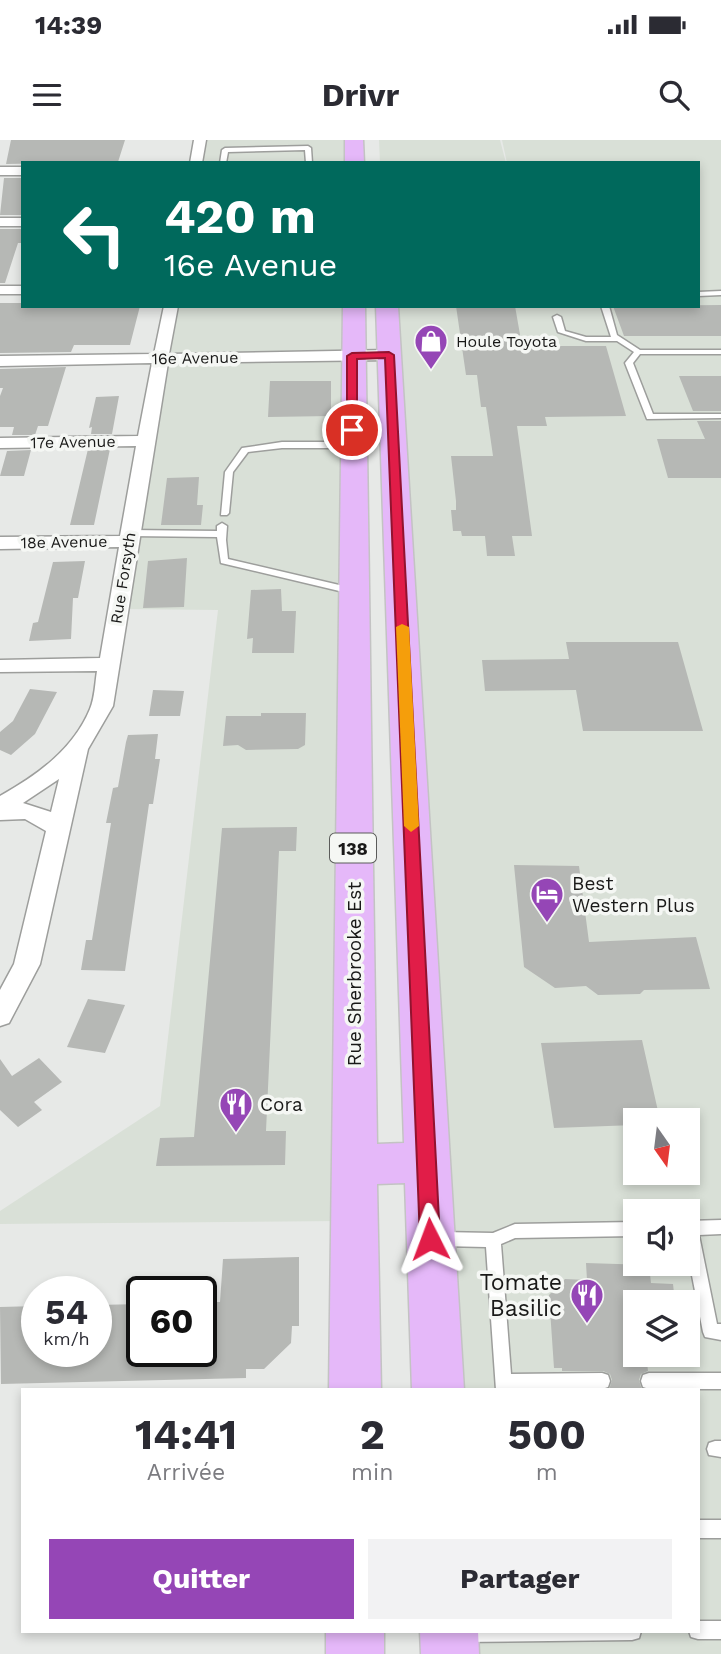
<!DOCTYPE html>
<html lang="fr">
<head>
<meta charset="utf-8">
<style>
  :root { --surface:#fff; --page:#f2f2f3; --text:#2b2b33; --muted:#7c7c81; --accent:#9546b6 }
  body { margin:0; font-family:"Work Sans",sans-serif; background:var(--page); color:var(--text); height:100vh; display:flex; flex-direction:column; font-size:26px; white-space:nowrap }
  * { box-sizing:border-box; margin:0 }
  p { font-size:23px; color:var(--muted) }
  .icon { flex:none; width:38px; height:38px; fill:none; stroke:currentColor; stroke-width:2; stroke-linecap:round; stroke-linejoin:round }
  .map { position:relative; flex:1; overflow:hidden }
  .panel { position:absolute; left:21px; top:1248px; width:679px; height:245px; display:flex; flex-direction:column; background:var(--surface); border-radius:0px; box-shadow:0 4px 10px #0003 }
  .panel>* { flex:none }
  .top-card { position:absolute; left:21px; top:21px; width:679px; height:147px; border-radius:0px; box-shadow:0 4px 10px #0003; background:#00695c; color:#fff; overflow:hidden }
  .needle { width:46px; rotate:166deg }
  .controls { position:absolute; left:623px; top:968px; display:grid; gap:14px }
  .controls a { display:grid; place-items:center; width:77px; height:77px; border-radius:0px; background:var(--surface); box-shadow:0 4px 10px #0003; font-size:35px }
  .speed { position:absolute; left:21px; top:1136px; display:flex; gap:14px; font-size:35px; font-weight:700; text-align:center }
  .speed>* { display:grid; place-content:center; width:91px; height:91px; border-radius:50%; background:var(--surface); box-shadow:0 4px 10px #0003; line-height:1 }
  .speed small { font-size:18px; font-weight:400 }
  .speed .limit { border:4px solid #111; border-radius:10px; background:#fff; color:#111 }
  .pin { position:absolute; display:grid; place-items:center; width:60px; height:60px; color:#fff; margin:-30px; border:4px solid #fff; border-radius:50%; box-shadow:0 2px 7px #0007 }
  .me { position:absolute; width:77px; margin:-38px; rotate:357deg; stroke-linejoin:round; filter:drop-shadow(0 0 5px #0008) }
  .turn { display:flex; align-items:center; gap:24px; height:147px; padding:0 28px; font-size:32px }
  .turn .icon { width:91px; height:91px; stroke-width:2.5 }
  .turn b { display:block; font-size:49px; line-height:60px }
  .eta { display:flex; justify-content:space-evenly; align-items:center; height:119px; text-align:center }
  .eta b { font-size:42px; font-weight:700; line-height:49px }
  .primary-button { display:flex; gap:14px; margin-top:auto; padding:14px 28px }
  .primary-button a { flex:1; height:80px; border-radius:0px; background:var(--accent); color:#fff; font-size:28px; font-weight:700; line-height:80px; text-align:center }
  .primary-button a+a { background:var(--page); color:var(--text) }
  .status { display:flex; justify-content:space-between; align-items:center; height:49px; padding:0 35px; background:var(--surface); direction:ltr }
  .status svg { height:19px; fill:currentColor }
  header { display:flex; justify-content:space-between; align-items:center; height:91px; padding:0 28px; background:var(--surface); font-size:32px; font-weight:700 }
  .map>svg:first-child { display:block }
  .built { fill:#d9e0d7; fill-rule:evenodd }
  .building { fill:#b6b8b5 }
  .lines { fill:none; stroke-linecap:round; stroke-linejoin:round }
  .service-casing { stroke:#9d9e9c; stroke-width:3 }
  .minor-casing { stroke:#9d9e9c; stroke-width:3 }
  .primary-casing { stroke:#c3c3c3; stroke-width:3 }
  .service { fill:#fff; fill-rule:evenodd }
  .minor { fill:#fff; fill-rule:evenodd }
  .primary { fill:#e5b8f9; fill-rule:evenodd }
  .route { fill:#e11d48; stroke:#92132f; stroke-width:2 }
  .slow { fill:#f59e0b }
  .labels { text-anchor:middle; dominant-baseline:central; stroke-width:7; stroke-linejoin:round; paint-order:stroke }
  .far-poi-label { font-size:16px; fill:#191918; stroke:#f5f7f4; text-anchor:start }
  .far-street-label { font-size:16px; fill:#191918; stroke:#f5f7f4 }
  .shield { fill:#f5f7f4; stroke:#5b5c5a; stroke-width:2 }
  .shield-label { font-size:18px; font-weight:bold; fill:#191918 }
  .poi-label { font-size:19px; fill:#191918; stroke:#f5f7f4; text-anchor:start }
  .street-label { font-size:19px; fill:#191918; stroke:#f5f7f4 }
  .near-poi-label { font-size:23px; fill:#191918; stroke:#f5f7f4; text-anchor:end }
</style>
</head>
<body>
<div class="status"><b>14:39</b><svg viewBox="0 0 49 12"><path d="M0 12V9h3v3zM5 12V6h3v6zM10 12V3h3v9zM15 12V0h3v12zM26 1h20v11H26zM47 4h2v5h-2z"/></svg></div>
<header><svg class="icon" aria-label="menu" viewBox="0 0 24 24"><path d="M4 6h16M4 12h16M4 18h16"/></svg>Drivr<svg class="icon" aria-label="search" viewBox="0 0 24 24"><circle cx="10" cy="10" r="6"/><path d="M15 15l6 6"/></svg></header>
<div class="map">
<svg width="721" height="1514" viewBox="0 0 721 1514">
  <rect width="100%" height="100%" fill="#e7e9e7"/>
  <path class="built" d="M202 0H351V23H198Z
    M379 0H500L506 23H380Z
    M502 0H721V1514H450L449 1491H698V1250L438 1249 387 166H698V23H507ZM635 980H688V1032H635ZM635 1071H688V1124H635ZM635 1162H688V1214H635Z
    M171 166H352L340 1081 0 1084V1071L160 966 218 470 119 469Z"/>
  <path class="building" d="M11 0H125L118 22 6 24Z
    M4 38H23V75H0Z
    M0 89H23V103H18L5 143H0Z
    M0 163H23V166H140L130 205H74L71 212 0 213Z
    M721 165V196H624L613 166Z
    M456 166H515L522 206H606L626 276 545 277 547 286H517L532 396H512L515 416H487L485 396H462L461 391H453L451 370H456V361L451 316H493L486 267H481L477 235H466Z
    M66 227 48 286H38L35 295H12L14 287H0V256L3 248H0V229Z
    M679 236H721V271H693Z
    M270 241H331V276L268 277Z
    M119 256 112 294H91L92 287 89 288 96 257Z
    M697 281H721V338H668L657 299H705Z
    M88 309H110L94 385H70Z
    M31 310 24 336H0L7 311Z
    M199 337 197 365H203L201 385H161L167 338Z
    M187 418 184 467 143 468 148 421Z
    M85 421 78 458H73L71 499 29 501 33 483 38 482 53 422Z
    M281 449 282 471H296L294 513H252L253 498 247 499 251 450Z
    M566 502H678L703 591H583L576 550 485 551 482 520 569 519Z
    M30 549 57 552 35 594 11 615 0 610V592L13 581Z
    M153 550 184 551 180 576H149Z
    M261 573H306L305 605 298 609 246 610 238 605 223 606 226 576H261Z
    M158 594 155 619H160L153 664H149L125 831 81 830 86 800H92L111 683H106L113 648 118 647 126 602 128 595Z
    M297 687 296 711H279L266 991H286L285 1025 156 1026 160 998 194 997 222 688Z
    M514 725 579 726 589 802 696 797 710 849 644 850 640 854 598 855 586 846 555 848 524 827Z
    M88 859 125 865 105 913 67 907Z
    M642 900 660 980H635V985L554 988 541 903Z
    M39 918 62 942 34 962 42 970 18 987 0 970V919L12 936Z
    M299 1117V1186H292L291 1203 264 1229H246V1238L1 1244 0 1167 37 1166V1211H96V1165L142 1164V1211H201V1162H220L223 1119Z
    M586 1123 649 1125 651 1143 673 1144 675 1162H635V1214H646L648 1231 641 1234 639 1240 642 1250H609L612 1240 610 1234 603 1231H562V1228H554L549 1155 565 1139 587 1140Z"/>
  <g class="lines">
    <defs>
      <path id="service" d="M308 6 311 8 312 23H306L305 10 228 12 226 23H220L222 10 225 8Z
        M721 151V155L698 156V152Z
        M601 166H609L617 195 640 210H721V214H640L633 223 653 274H721V278L647 279 625 223 634 212 617 201H586L558 192 553 177 557 175 561 177 565 191 586 197H611Z
        M282 302H352L356 305 352 308H282L248 312 233 332 229 373 227 375H221L225 332 242 308Z
        M222 383 227 386 226 400 228 419 352 448 357 451 352 454 221 423 217 397 130 396 125 393 130 390 217 391V386Z
        M721 1080V1094L699 1095 717 1184H721V1200L705 1197 703 1192 688 1115V1081Z
        M635 1082V1096L515 1098 501 1104 511 1234 602 1233 608 1235 610 1241 608 1247 602 1249 496 1250 486 1107 441 1106 436 1104 433 1099 436 1094 441 1092 493 1093 515 1084Z
        M649 1233H721V1249H649L643 1247 641 1241 643 1235Z
        M715 1301H721V1317L709 1315 707 1309 709 1303Z
        M698 1380H721V1398H698Z
        M698 1481H721V1499H698L691 1497 689 1491H698Z
        M453 1491H641L639 1498 632 1500 461 1502 454 1500Z"/>
      <path id="minor" d="M194 0H206L202 23H190Z
        M0 27H23V35H0Z
        M0 78H23V86H0Z
        M0 146H23V154H0Z
        M164 166H178L169 214 389 210 397 215 389 220 168 223 113 566 88 609 40 824 9 883 0 886V850L14 824 46 691 25 679 0 680V656C37 635 73 610 90 569 95 557 95 543 97 531L0 532V520L100 518 119 407 0 409V397L120 396 136 306 0 308V298L138 296 152 223 0 226V216L154 214ZM59 639 51 672 23 663Z"/>
      <path id="primary" d="M345 0H363L364 23H345Z
        M343 166H365L377 1004 404 1003 376 166H398L464 1250H412L405 1043 377 1044 381 1250H329Z
        M326 1491H384V1514H326Z
        M420 1491H478L479 1514H421Z"/>
    </defs>
    <use href="#service" class="service-casing"/>
    <use href="#minor" class="minor-casing"/>
    <use href="#primary" class="primary-casing"/>
    <use href="#service" class="service"/>
    <use href="#minor" class="minor"/>
    <use href="#primary" class="primary"/>
  </g>
  <path class="route" d="M389 212 394 215 440 1099 437 1105 430 1108 423 1105 420 1099 385 218 357 219V290L352 293 347 290V216L352 213Z"/>
  <path class="slow" d="M402 484 409 487 419 686 411 692 404 686 396 487Z"/>
  <defs>
    <symbol id="shop-pin" viewBox="-11 -11 22 30"><path d="M0 17L-7.5 6A9.5 9.5 0 1 1 7.5 6Z" fill="#9546b6" stroke="#f5f7f4"/><path d="M-5-2.5h2.3a2.7 3.5 0 0 1 5.4 0H5L5.5 6h-11ZM-1.5-2.5h3a1.5 2.3 0 0 0-3 0Z" fill="#fff"/></symbol>
    <symbol id="hotel-pin" viewBox="-11 -11 22 30"><path d="M0 17L-7.5 6A9.5 9.5 0 1 1 7.5 6Z" fill="#9546b6" stroke="#f5f7f4"/><path d="M-6-4.5h1.5V1H6V5H4.5V3h-9V5H-6ZM-4 0a1.8 1.8 0 1 1 3.6 0ZM.5 0V-2.5h3Q6-2.5 6 0Z" fill="#fff"/></symbol>
    <symbol id="restaurant-pin" viewBox="-11 -11 22 30"><path d="M0 17L-7.5 6A9.5 9.5 0 1 1 7.5 6Z" fill="#9546b6" stroke="#f5f7f4"/><path d="M-5-6h1v4h1v-4h1v4h1v-4h1v5L-1.5 .5V6h-2V.5L-5-1ZM5-6V6H3V1.5H1.5Q1.5-4 5-6Z" fill="#fff"/></symbol>
  </defs>
  <g fill-rule="evenodd">
    <use href="#shop-pin" x="412" y="182" width="38" height="52"/>
    <use href="#hotel-pin" x="528" y="735" width="38" height="52"/>
    <use href="#restaurant-pin" x="217" y="945" width="38" height="52"/>
    <use href="#restaurant-pin" x="568" y="1136" width="38" height="52"/>
  </g>
  <g class="labels">
    <g class="far-poi-label">
      <text x="456" y="201">Houle Toyota</text>
    </g>
    <g class="far-street-label">
      <text transform="translate(195 218) rotate(-1)">16e Avenue</text>
      <text transform="translate(73 302) rotate(-1)">17e Avenue</text>
      <text transform="translate(64 402) rotate(-1)">18e Avenue</text>
      <text transform="translate(123 438) rotate(-81)">Rue Forsyth</text>
    </g>
    <rect class="shield" x="330" y="693.5" width="46" height="29" rx="5"/>
    <g class="shield-label">
      <text x="353" y="708">138</text>
    </g>
    <g class="poi-label">
      <text x="572" y="743">Best<tspan x="572" dy="22">Western Plus</tspan></text>
      <text x="260" y="964">Cora</text>
    </g>
    <g class="street-label">
      <text transform="translate(354 834) rotate(-90)">Rue Sherbrooke Est</text>
    </g>
    <g class="near-poi-label">
      <text x="562" y="1142">Tomate<tspan x="562" dy="26">Basilic</tspan></text>
    </g>
  </g>
</svg>
<div class="controls">
<a><svg class="needle" viewBox="-14 -14 28 28"><path d="M0-13l5 13h-10z" fill="#e53935"/><path d="M0 13l5-13h-10z" fill="#7c7c81"/></svg></a>
<a><svg class="icon" aria-label="sound" viewBox="0 0 24 24"><path d="M4 9h4l5-4v14l-5-4H4zM17 9q2 3 0 6"/></svg></a>
<a><svg class="icon" aria-label="layers" viewBox="0 0 24 24"><path d="M12 4l9 5-9 5-9-5zM3 14l9 5 9-5"/></svg></a>
</div>
<div class="speed"><div>54<small>km/h</small></div><div class="limit">60</div></div>
<div class="pin" style="left:352px;top:290px;background:#d93025"><svg class="icon" aria-label="arrive" viewBox="0 0 24 24"><path d="M6 21V4h12l-3 4 3 4H6"/></svg></div>
<svg class="me" style="left:430px;top:1099px" viewBox="-20 -20 40 40"><path d="M0-17L14 15 0 8-14 15z" fill="#e11d48" stroke="#fff" stroke-width="4"/></svg>
<div class="top-card">
<div class="turn"><svg class="icon" aria-label="left" viewBox="0 0 24 24"><path d="M17 20v-9H6M10 6l-5 5 5 5"/></svg><div><b>420 m</b>16e Avenue</div></div>
</div>
<section class="panel">
<div class="eta">
<div><b>14:41</b><p>Arrivée</p></div>
<div><b>2</b><p>min</p></div>
<div><b>500</b><p>m</p></div>
</div>
<div class="primary-button"><a>Quitter</a><a>Partager</a></div>
</section>
</div>
</body>
</html>
